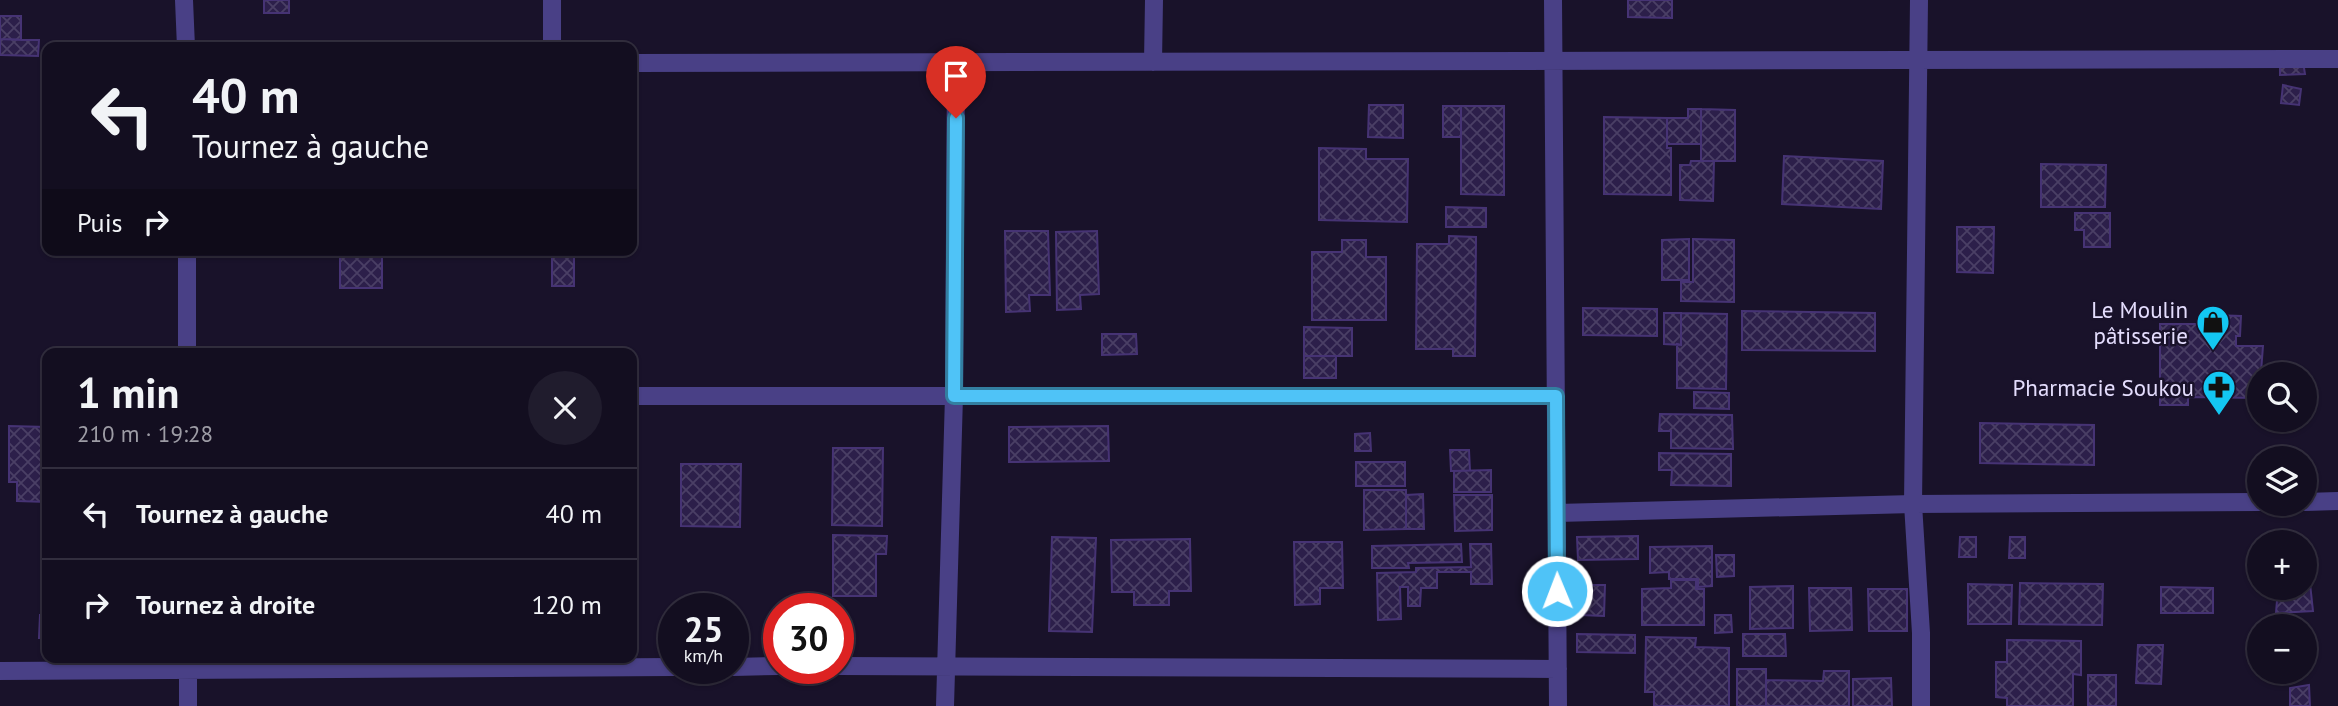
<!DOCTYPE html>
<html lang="fr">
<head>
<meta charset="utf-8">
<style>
  :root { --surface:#130e20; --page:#201c2d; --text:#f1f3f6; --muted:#9d9ca5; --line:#322e3e }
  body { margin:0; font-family:"PT Sans",sans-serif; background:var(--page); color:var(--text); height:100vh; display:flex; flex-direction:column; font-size:26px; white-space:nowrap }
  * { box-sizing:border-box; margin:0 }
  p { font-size:23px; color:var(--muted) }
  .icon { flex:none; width:38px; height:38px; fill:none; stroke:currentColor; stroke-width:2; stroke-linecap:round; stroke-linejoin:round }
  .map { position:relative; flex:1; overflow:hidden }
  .drawer { position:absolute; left:42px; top:348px; width:595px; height:315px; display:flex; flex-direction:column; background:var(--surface); border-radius:14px; box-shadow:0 2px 5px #0004,0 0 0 2px var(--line) }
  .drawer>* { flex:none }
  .hud { position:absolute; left:42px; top:42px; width:595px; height:214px; border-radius:14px; box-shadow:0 2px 5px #0004,0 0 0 2px var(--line); background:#130e20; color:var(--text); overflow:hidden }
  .buttons { position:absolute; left:2247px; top:362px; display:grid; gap:14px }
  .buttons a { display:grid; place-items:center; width:70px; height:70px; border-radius:50%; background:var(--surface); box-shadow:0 2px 5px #0004,0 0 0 2px var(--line); font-size:35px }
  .speed { position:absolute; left:658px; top:593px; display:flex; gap:14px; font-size:35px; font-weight:700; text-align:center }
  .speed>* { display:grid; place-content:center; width:91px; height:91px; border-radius:50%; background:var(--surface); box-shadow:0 2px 5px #0004,0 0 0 2px var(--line); line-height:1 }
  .speed small { font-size:18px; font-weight:400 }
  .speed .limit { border:10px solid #d22; background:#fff; color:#111 }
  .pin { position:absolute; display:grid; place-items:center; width:60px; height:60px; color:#fff; margin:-72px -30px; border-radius:50% 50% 50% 0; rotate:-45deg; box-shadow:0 0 7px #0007 }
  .pin .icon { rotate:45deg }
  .me { position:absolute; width:77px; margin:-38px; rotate:359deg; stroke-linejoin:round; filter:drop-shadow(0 0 5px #0008) }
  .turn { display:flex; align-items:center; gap:24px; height:147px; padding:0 35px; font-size:32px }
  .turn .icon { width:91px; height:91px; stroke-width:2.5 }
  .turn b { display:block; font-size:49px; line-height:60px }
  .then { display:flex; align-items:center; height:66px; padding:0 35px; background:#0003; gap:14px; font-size:26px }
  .round { display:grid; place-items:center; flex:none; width:74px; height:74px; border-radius:37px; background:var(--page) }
  .headline { display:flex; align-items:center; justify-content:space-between; height:119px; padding:0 35px }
  h1 { font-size:42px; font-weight:700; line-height:52px }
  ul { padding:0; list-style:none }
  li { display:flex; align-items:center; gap:21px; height:91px; padding:0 35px; border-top:2px solid var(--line) }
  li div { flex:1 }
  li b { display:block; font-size:26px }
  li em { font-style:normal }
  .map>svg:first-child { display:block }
  .building { fill:url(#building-cross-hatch); stroke:#463374; stroke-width:2 }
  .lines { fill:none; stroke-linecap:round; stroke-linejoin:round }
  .minor { stroke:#494086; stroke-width:18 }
  .route-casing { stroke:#337fa1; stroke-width:18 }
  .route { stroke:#4fc3f7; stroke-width:12 }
  .labels { text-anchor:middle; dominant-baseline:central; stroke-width:5; stroke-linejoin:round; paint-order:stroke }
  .poi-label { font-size:23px; fill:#e4ddfd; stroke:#19122a; text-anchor:end }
</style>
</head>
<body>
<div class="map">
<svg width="2338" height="706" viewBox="0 0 2338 706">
  <defs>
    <pattern id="building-cross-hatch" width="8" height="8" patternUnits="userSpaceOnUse" patternTransform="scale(1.75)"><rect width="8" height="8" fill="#2c1f4a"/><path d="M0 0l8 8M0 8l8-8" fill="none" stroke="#4a3f65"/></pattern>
  </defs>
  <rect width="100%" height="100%" fill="#19122a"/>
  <path class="building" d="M264 0H289V13H264Z
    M1628 0H1672V18L1628 17Z
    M0 16H21V40L0 39Z
    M0 39 39 40 38 56 0 55Z
    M2303 62 2305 74 2280 75V63Z
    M2283 85 2301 89 2299 105 2281 103Z
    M1369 105H1403V138L1368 137Z
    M1443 106H1461V137H1443Z
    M1461 106H1504V195L1461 194Z
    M1688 109H1701V144H1667V118H1688Z
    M1701 109 1735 110V161H1701Z
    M1604 117 1667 118V148H1671V195L1604 194Z
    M1319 148 1366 149V159H1408L1407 222 1319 220Z
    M1784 156 1883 161 1881 209 1782 204Z
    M1691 161H1714L1713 201 1680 200V165H1690Z
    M2041 164 2106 165 2105 207H2041Z
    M1446 207 1486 208V227H1446Z
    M2075 213H2110V247H2084V230H2075Z
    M1957 227H1994L1993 273 1957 272Z
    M1005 231H1048L1050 295H1029L1030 311 1006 312Z
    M1097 231 1099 294 1080 295 1081 309 1057 310 1056 232Z
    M1449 236 1476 237 1475 356H1453V349H1416L1417 244H1449Z
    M1689 239V280H1662V240Z
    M1693 239 1734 240V302L1681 301V282H1693Z
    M1342 240H1366V257H1386V320H1312V252H1342Z
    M340 250H382V288H340Z
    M552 250H574V286H552Z
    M1583 308 1657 309V336L1583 335Z
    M1742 311 1875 313V351L1742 350Z
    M1664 313H1681V345L1664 344Z
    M1681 313 1727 314 1726 389 1677 388V344L1681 345Z
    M2212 315 2241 316 2240 336H2236V346H2263L2259 398 2188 397V405H2160V324H2212Z
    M1304 327 1352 328V356H1304Z
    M1102 334H1136L1137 354 1102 355Z
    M1304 356H1336V378H1304Z
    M1694 392 1729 393V409L1694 408Z
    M1660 414 1732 415 1733 449 1671 448V431H1659Z
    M1980 423 2094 425V465L1980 463Z
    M9 426 47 427V502L17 501V482H9Z
    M1108 426 1109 461 1009 462V427Z
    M1370 433 1371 451H1355V434Z
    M833 448H883L882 526 832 525Z
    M1450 450H1469L1470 471H1451Z
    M1659 453 1731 454V486L1671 485 1672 470H1659Z
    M1356 462H1405V486H1356Z
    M681 464H741L740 527 681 526Z
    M1491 470V492H1454V471Z
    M1364 490H1406V529L1364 530Z
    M1423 494 1424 529H1406V495Z
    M1454 495H1492V530L1455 531Z
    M833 535 887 536 886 554H876V596H833Z
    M1638 536V559L1578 560 1577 537Z
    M1052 537 1096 538 1092 632 1049 631Z
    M1960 537H1976V557H1959Z
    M2010 537H2025V558H2009Z
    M1190 539 1191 591H1169V605H1134V592H1112L1111 540Z
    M1294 542H1342L1343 588H1320V604L1295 605Z
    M1461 544 1462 562 1408 563 1409 568H1372V546Z
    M1470 544H1491L1492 584H1471V572H1437V588H1421L1420 606H1408V587H1400L1401 619 1378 620 1377 573 1416 572V568L1471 567Z
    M1712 546V586L1698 587V579H1669V572L1650 573V547Z
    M1716 555H1734V576L1717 577Z
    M2305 565H2308L2313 611 2276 613 2278 588H2305Z
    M1671 580H1696V589H1704V625H1642V589L1671 588Z
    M2020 583 2103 584 2102 625 2019 624Z
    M1968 584 2012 585 2011 624H1968Z
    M1580 585H1605L1604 616 1580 615Z
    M1793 586V628L1750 629V587Z
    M2161 587 2213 588V613H2161Z
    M1809 588H1851L1852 630 1810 631Z
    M1868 589H1907V631H1869Z
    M40 615H47V638H39Z
    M1715 615H1731L1732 632 1715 633Z
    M1577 634 1635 635V653L1577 652Z
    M1743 634H1785L1786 656H1743Z
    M1646 637 1696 638 1695 647 1729 648V706H1654V692H1645Z
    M2007 640 2081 641V675L2073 674V706H2007V698L1996 697V662H2007Z
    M2138 645H2163L2161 684 2136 683Z
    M1737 669H1766V706H1737Z
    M1824 671H1849V706H1766V680L1823 681Z
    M2088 675H2116V706H2088Z
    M1891 678 1892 706H1853V679Z
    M2309 685 2310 706H2290V688Z"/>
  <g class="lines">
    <path class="minor" d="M184 0 186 47
      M1553 0 1558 706
      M1919 0 1913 504 1921 633V706
      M552 47V0
      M1153 62 1154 0
      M632 63 2338 59
      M187 250V354
      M632 396H1556
      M2305 502 2338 501
      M1557 513 1913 504 2259 502
      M188 658V706
      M838 666 1558 669
      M733 667 779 666
      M0 671 674 667
      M945 706 954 396 956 63"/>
  </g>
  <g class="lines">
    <defs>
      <path id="route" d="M956 118 954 396H1556L1557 591"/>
    </defs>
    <use href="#route" class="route-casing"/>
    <use href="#route" class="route"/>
  </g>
  <defs>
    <symbol id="shop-pin" viewBox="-11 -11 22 30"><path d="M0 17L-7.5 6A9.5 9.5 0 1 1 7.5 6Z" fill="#13c7f3" stroke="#19122a"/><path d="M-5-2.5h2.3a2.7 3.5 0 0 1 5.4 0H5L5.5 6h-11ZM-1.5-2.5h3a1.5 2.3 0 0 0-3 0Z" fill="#111"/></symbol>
    <symbol id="pharmacy-pin" viewBox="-11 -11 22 30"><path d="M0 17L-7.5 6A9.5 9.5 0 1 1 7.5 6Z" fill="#13c7f3" stroke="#19122a"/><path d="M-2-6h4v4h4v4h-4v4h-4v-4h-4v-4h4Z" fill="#111"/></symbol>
  </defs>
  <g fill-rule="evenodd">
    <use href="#shop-pin" x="2194" y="303" width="38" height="52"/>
    <use href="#pharmacy-pin" x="2200" y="368" width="38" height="52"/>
  </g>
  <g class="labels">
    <g class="poi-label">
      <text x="2188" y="309">Le Moulin<tspan x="2188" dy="26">pâtisserie</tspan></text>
      <text x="2194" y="387">Pharmacie Soukou</text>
    </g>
  </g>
</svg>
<div class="buttons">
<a><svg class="icon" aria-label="search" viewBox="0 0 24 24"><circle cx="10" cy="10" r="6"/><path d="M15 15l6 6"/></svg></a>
<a><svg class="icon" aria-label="layers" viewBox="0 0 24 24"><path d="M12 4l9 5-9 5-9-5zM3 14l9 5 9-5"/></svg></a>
<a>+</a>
<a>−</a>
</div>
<div class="speed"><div>25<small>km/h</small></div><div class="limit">30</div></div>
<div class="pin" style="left:956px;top:118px;background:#d93025"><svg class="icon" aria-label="arrive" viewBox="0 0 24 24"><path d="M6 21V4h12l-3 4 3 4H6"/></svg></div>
<svg class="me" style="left:1557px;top:591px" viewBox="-20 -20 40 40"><circle r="17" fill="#4fc3f7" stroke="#fff" stroke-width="3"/><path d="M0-11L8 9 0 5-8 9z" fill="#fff"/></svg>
<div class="hud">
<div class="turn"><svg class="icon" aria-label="left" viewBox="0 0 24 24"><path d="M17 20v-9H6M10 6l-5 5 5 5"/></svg><div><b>40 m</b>Tournez à gauche</div></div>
<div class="then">Puis<svg class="icon" aria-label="right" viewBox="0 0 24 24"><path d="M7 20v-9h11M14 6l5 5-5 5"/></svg></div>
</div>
<section class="drawer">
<div class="headline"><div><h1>1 min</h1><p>210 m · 19:28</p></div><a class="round"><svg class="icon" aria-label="close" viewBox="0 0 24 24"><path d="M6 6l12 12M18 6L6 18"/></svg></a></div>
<ul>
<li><svg class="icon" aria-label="left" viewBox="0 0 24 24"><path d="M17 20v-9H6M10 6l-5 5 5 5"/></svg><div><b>Tournez à gauche</b></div><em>40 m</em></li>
<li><svg class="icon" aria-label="right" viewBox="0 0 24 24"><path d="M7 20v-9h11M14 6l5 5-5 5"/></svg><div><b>Tournez à droite</b></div><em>120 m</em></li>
</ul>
</section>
</div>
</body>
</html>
